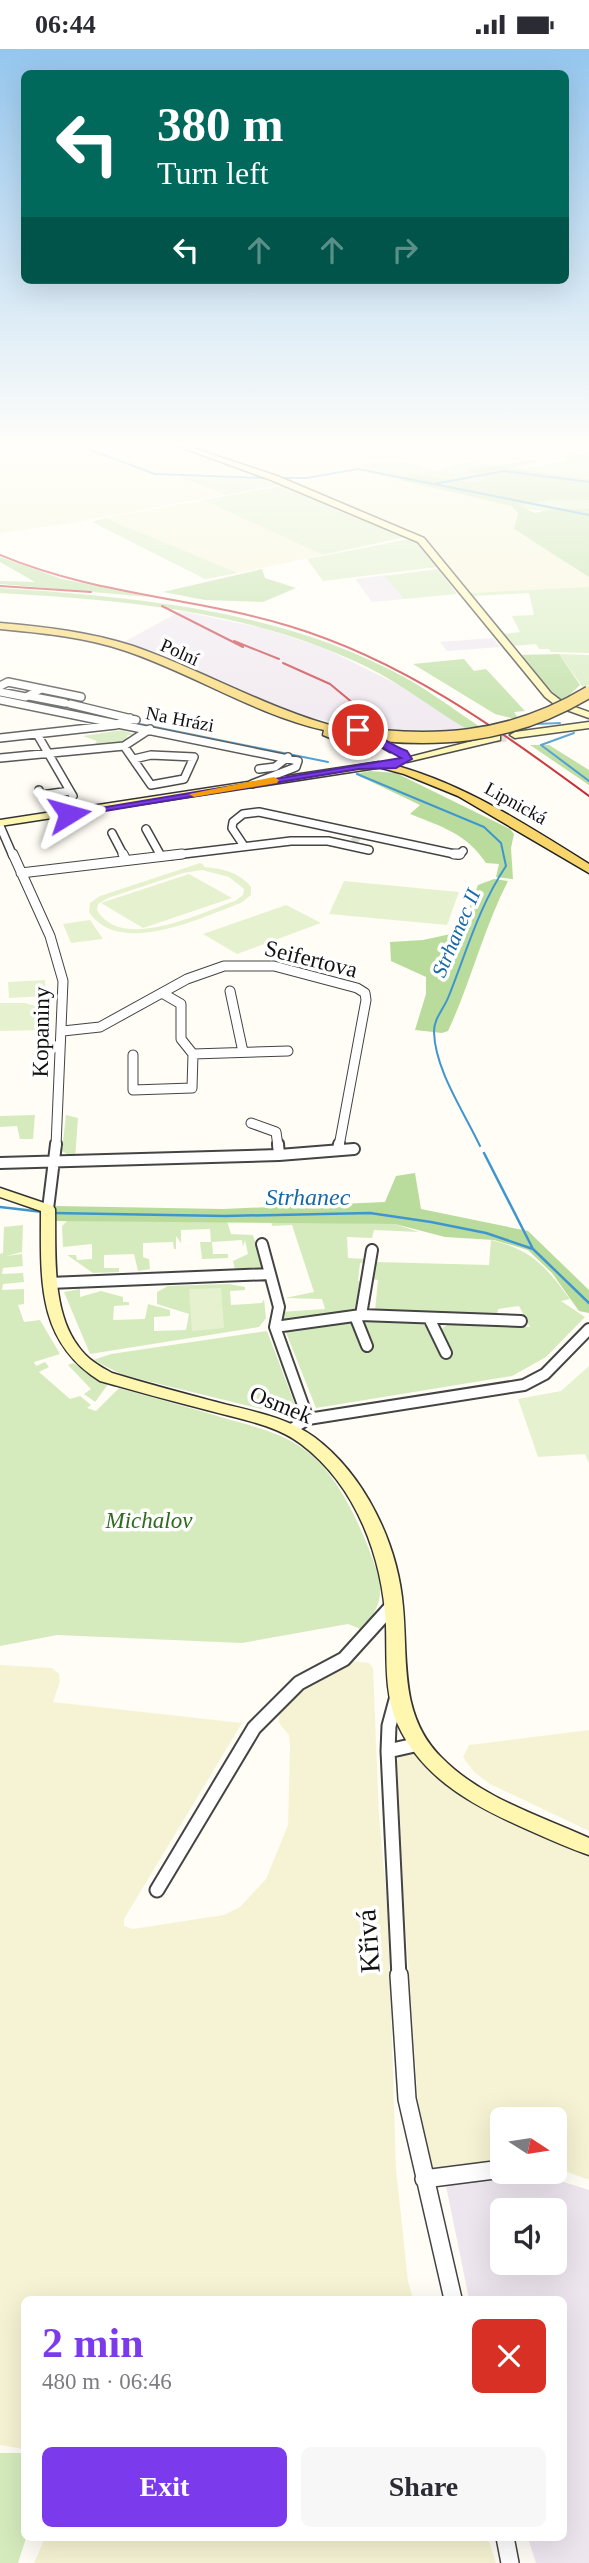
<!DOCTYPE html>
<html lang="en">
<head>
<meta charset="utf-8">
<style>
  :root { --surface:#fff; --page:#f7f7f7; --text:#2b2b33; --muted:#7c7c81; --accent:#7c3aed }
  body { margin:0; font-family:"Times New Roman",serif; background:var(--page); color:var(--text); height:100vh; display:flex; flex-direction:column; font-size:26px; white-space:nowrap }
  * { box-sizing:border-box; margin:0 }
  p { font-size:23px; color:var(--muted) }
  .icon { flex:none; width:38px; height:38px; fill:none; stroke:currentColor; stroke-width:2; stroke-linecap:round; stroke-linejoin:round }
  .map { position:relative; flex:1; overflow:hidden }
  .panel { position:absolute; left:21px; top:2247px; width:546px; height:245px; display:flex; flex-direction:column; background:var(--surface); border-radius:10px; box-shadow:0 7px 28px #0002 }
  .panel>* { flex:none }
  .banner { position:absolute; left:21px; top:21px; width:548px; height:214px; border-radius:10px; box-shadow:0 7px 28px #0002; background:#00695c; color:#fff; overflow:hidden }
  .needle { width:46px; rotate:102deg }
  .buttons { position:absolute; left:490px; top:2058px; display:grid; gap:14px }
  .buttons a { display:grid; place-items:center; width:77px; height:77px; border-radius:10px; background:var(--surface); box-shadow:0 7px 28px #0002; font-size:35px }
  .pin { position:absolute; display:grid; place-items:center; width:60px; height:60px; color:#fff; margin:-30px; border:4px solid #fff; border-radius:50%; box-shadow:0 2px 7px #0007 }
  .me { position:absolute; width:77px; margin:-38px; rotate:82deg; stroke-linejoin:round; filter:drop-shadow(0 0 5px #0008) }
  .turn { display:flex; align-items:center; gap:24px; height:147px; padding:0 21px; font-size:32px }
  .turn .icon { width:91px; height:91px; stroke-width:2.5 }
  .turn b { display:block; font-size:49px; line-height:60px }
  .lanes { display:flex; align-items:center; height:66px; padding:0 21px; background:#0003; justify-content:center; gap:35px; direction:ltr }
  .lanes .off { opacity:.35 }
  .round { display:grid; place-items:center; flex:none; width:74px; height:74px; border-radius:10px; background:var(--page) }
  .headline { display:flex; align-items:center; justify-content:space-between; height:119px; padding:0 21px }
  h1 { font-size:42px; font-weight:800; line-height:52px; color:var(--accent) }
  .primary-button { display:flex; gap:14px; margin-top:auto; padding:14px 21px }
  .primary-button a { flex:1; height:80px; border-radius:10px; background:var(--accent); color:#fff; font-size:28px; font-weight:800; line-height:80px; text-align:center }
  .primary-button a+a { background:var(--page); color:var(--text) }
  .status { display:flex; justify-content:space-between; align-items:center; height:49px; padding:0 35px; background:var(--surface); direction:ltr }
  .status svg { height:19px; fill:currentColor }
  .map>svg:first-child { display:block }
  .industrial { fill:#eee6ef; fill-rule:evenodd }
  .farmland { fill:#f6f3d4 }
  .green { fill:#d5ebbd }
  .forest { fill:#b9dc9c }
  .pitch { fill:#e6f2cf; fill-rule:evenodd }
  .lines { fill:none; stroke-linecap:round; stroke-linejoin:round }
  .stream-far1 { stroke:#3f96cf; stroke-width:2 }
  .stream { stroke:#3f96cf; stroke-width:2.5 }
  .street-tunnel { stroke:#dbdad3; stroke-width:7; stroke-dasharray:7 3.5; stroke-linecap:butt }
  .secondary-tunnel { stroke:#dbdad3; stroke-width:10; stroke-dasharray:10 5; stroke-linecap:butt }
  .street-far4-casing { stroke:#444; stroke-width:10 }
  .street-far3-casing { stroke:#444; stroke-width:11 }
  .street-far2-casing { stroke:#444; stroke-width:14 }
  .street-far1-casing { stroke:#444; stroke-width:17 }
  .street-casing { stroke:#444; stroke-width:20 }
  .secondary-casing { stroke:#333; stroke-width:3 }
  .primary-casing { stroke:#222; stroke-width:3 }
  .street-far4 { stroke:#fff; stroke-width:7 }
  .street-far3 { stroke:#fff; stroke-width:9 }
  .street-far2 { stroke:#fff; stroke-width:10 }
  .street-far1 { stroke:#fff; stroke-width:13 }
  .street { stroke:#fff; stroke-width:17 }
  .secondary { fill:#fff6b0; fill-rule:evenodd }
  .primary { fill:#f9d66b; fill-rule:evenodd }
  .rail { stroke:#c4262e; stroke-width:2 }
  .primary-bridge-casing { stroke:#222; stroke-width:14; stroke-linecap:butt }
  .primary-bridge { stroke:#f9d66b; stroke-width:11 }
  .route { fill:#7c3aed; stroke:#51269a; stroke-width:2 }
  .slow { fill:#f59e0b }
  .labels { text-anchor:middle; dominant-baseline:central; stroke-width:7; stroke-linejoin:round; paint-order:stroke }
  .far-street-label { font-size:19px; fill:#111; stroke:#fff }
  .far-water-label { font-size:21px; font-style:italic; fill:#1768a6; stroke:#fff }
  .street-label { font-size:23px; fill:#111; stroke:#fff }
  .park-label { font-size:23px; font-style:italic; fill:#2f6b1f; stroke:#fff }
  .water-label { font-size:24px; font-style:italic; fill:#1768a6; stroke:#fff }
  .near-street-label { font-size:28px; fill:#111; stroke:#fff }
</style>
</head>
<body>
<div class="status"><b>06:44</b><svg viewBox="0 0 49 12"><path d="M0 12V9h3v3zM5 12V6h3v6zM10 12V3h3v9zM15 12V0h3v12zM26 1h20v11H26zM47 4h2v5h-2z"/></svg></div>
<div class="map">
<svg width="589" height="2514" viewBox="0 0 589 2514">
  <rect width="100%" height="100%" fill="#fffdf5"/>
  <path class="industrial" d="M387 526 404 550 372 553 355 530Z
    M181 562 262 579 324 599 401 637 465 679 413 686 317 670 287 661 160 604 122 594Z
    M493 589 500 598 447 602 440 593Z
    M535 2124 589 2141V2514H536L528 2489 564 2488V2250H469L445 2132ZM502 2161H555V2214H502Z"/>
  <path class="farmland" d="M0 395H70L149 425 177 429 224 446 72 474 0 484Z
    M77 395H167L261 426 156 424Z
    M180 395H509L572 405 546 410 553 414 567 412 528 418V421L533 422 512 419 534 412 494 415 350 412 366 416 307 428H288L270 425Z
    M361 422 513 457 518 464 514 477 519 484 577 518 589 528V538L471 544 423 487 293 433Z
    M203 451 323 506 238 524 105 469Z
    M353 1612 369 1614 373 1619 379 1767 388 1866 396 2120 408 2232 413 2250H24V2400L0 2396V1616L52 1619 59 1625 60 1632 53 1653 242 1674 124 1870V1877L133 1880 224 1866 240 1858 266 1830 288 1776 290 1697 289 1686 279 1674V1665L297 1646Z
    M589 1681V1782L490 1735 474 1723 463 1708 469 1696Z
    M410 1703 415 1704 441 1731 589 1805V2131L555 2118V2070H502V2113L429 2120 421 2094 394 1715 402 1705Z
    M45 2489H488L496 2514H34Z"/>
  <path class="green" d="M509 395 589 406V430L528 421 526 419 568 412 564 407 570 405Z
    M367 414H409L438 422 460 414 504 415 470 419 484 430 480 434 411 425 399 431 361 422 366 420 362 418Z
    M179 428 259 429 277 436 226 446Z
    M286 436 410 487 323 506 203 451Z
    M562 445 589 451V462C563 454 545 469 517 456L548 451Z
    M105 469 238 524 205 530 92 473Z
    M414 489 437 518 323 532 307 510Z
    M438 520 457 545 404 550 385 527Z
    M589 538V604L551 603 549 600H539L536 595 513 597 503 585 520 583 512 567 534 566 529 544 473 547 471 544Z
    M559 605 589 606V636L584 640Z
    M122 681 136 686H128L126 688 131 689 124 693 94 697 97 692 83 687Z
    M35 1066 33 1090H20L17 1077 0 1078V1067Z
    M66 1066 78 1069 75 1110 62 1102Z
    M67 1172H227L231 1185 253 1186 262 1217 261 1220 236 1225 233 1212 248 1205 245 1191 243 1198 242 1191 212 1193 213 1205H228V1209L202 1210 200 1193H211L210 1180 181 1181V1194L176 1187V1200H174L173 1193 143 1194V1208L149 1210 150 1220 138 1222 134 1205 104 1206V1219H119V1223L93 1224 67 1206H76L77 1211 92 1210V1195L63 1198 62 1177Z
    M271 1172 395 1175 419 1183 374 1181 372 1189 347 1188 348 1209 367 1210V1214H360L358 1232 365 1233 356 1263 280 1275V1263L325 1260 322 1250 285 1249 314 1243 292 1176 272 1177Z
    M23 1176 22 1203 6 1207 22 1205 23 1217 3 1219 2 1225 23 1224 24 1233 3 1235 2 1241 24 1240V1255L18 1256 24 1273 40 1271 60 1305 34 1313 36 1317 45 1313 49 1318 39 1323 70 1350 80 1347 91 1356 87 1359 96 1362 119 1339C153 1348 187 1358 221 1368 250 1377 279 1382 305 1401 334 1422 355 1465 368 1498 382 1535 388 1548 363 1581L348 1575 242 1594 57 1586 0 1597V1205L3 1204 4 1178Z
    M491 1191C532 1201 545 1217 570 1250L561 1252 585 1268 546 1308 512 1327 316 1359 285 1281 351 1272 364 1299 359 1271 424 1273 441 1309 453 1307 440 1281 450 1274 530 1278 519 1257 498 1260 497 1267 375 1262 378 1231 372 1230 376 1213 489 1216Z
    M229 1235 245 1238V1241L230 1242 231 1256 262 1254 264 1250 266 1269 259 1278 90 1305 64 1243 80 1240V1248L101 1242 123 1248V1253H129V1256L114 1257 113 1271 145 1270 148 1255 170 1261V1267L154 1268V1282L186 1281 189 1265 157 1255V1243L168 1237Z
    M267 1282 297 1361 286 1366 123 1326 93 1311 111 1305Z
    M73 1314 109 1334 95 1353 84 1345 91 1340 68 1316Z
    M0 2404H24L26 2489 18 2514H0Z"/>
  <path class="forest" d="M541 411 513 419 589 430V451H551L519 456 535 464 555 459 589 460V528L514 480 518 464 512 457 399 431 411 425 480 434 484 429 466 420Z
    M0 508 62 530 150 548 0 535V532L35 533 0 513Z
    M262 520 265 529 296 539 263 553 205 551 163 543Z
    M0 539C136 548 282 561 404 628 431 643 455 661 480 678L465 679C434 661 402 635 367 618 253 562 125 551 0 544Z
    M559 605 580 636 562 653 518 606Z
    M464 610 474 622 486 620 525 662 514 663 519 671 495 665 413 615Z
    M530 696H549L589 721V736Z
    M370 722 396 724 510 780 514 785 511 799 513 830 496 828 499 815 486 814C466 784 442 778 410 765L420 756 355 725Z
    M494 830 508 832C483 881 471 933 448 982L442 984 415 981 426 945V928L391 912 390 893 423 891 460 883 478 836Z
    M415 1124 421 1160 528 1182 589 1241V1264L579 1262 552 1224 528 1201 494 1191 445 1188 395 1175 54 1172 56 1157 223 1160 385 1153 396 1127Z"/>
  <path class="pitch" d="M200 814 205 817 203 818C220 819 240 823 251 838V846L241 854C202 868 120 909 89 863L90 854 100 847ZM202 821 229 828 244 840 243 846 235 852C202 863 122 904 97 861L98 855 108 849 183 824Z
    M189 825 232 849 143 879 101 854Z
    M344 832 459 843 447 876 329 865Z
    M286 856 321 874 237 905 203 885Z
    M90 871 103 890 71 894 63 875Z
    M45 931 46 947 9 949 8 933Z
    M0 954H25L42 959 46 969 36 978H47V981L0 982Z
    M221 1239 224 1279 192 1282 189 1240Z
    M589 1317V1414L585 1405 538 1408 518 1350 561 1342Z"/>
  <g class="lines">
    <path class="stream-far1" d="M74 395 155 425 265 429
      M279 429H307L358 420 589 466
      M434 435 504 422 589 433
      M19 651 122 671
      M135 674 328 713
      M536 675 560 674
      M574 684 541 696 589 732
      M357 725 484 778 501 794 506 817C478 859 467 902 448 949 443 961 434 969 434 983 435 1021 464 1063 480 1097"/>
    <path class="stream" d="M484 1104 533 1200
      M0 1158 43 1163
      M53 1164 225 1167 370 1164 431 1173 486 1184 533 1200 589 1254"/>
    <path class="street-tunnel" d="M353 793 358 788"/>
    <path class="secondary-tunnel" d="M496 689 515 686"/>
    <defs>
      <path id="street-far4" d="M0 637 8 633 81 648
        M0 643 26 648 41 640
        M29 647 65 654
        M0 651 298 712 296 718 252 735
        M70 655 136 671
        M37 685 73 747
        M0 689 116 676 130 669
        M124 697 150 680
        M0 709 124 697 151 736 184 730 194 708 151 706 134 710
        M259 720 275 718 288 708
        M39 741 41 746 70 742
        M0 777 13 807
        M146 780 161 807
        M112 784 124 807
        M244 797 232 779 233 773 243 765 259 763 459 806 463 802
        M167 807 291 792H328L369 801"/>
      <path id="street-far3" d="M13 805 50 887 63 932 56 1097
        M123 805 126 811
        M454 805H460
        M21 824 182 805
        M230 942 243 1003
        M63 982 100 978 187 930 224 917H274L357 939 365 944 366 951 339 1097
        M193 1005 288 1002
        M133 1006V1041L192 1039 193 1005 181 990V955L162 944
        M251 1074 276 1083 278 1097"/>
      <path id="street-far2" d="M278 1095 279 1106
        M338 1100 339 1095
        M0 1114 279 1106 354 1100
        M48 1160 56 1095
        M262 1195 279 1258 275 1278 308 1370 290 1381
        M49 1234 270 1225
        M361 1266 521 1272
        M355 1267 367 1297
        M429 1269 446 1304
        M275 1278 361 1266 372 1201
        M308 1370 524 1336 545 1325 589 1280"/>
      <path id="street-far1" d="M396 1651 389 1677 388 1702 399 1928
        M388 1702 419 1695
        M157 1841 254 1679 299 1634 344 1610 392 1557"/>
      <path id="street" d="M399 1926 407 2050 453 2250
        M424 2130 502 2120
        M505 2488 510 2514"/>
      <path id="secondary" d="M172 395H181L277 427 424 489 551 644 564 654 589 663V669L558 658 545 648 418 493 271 431Z
        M589 673V679L515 689 510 686 515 683Z
        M496 686 500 687V691L407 713 402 710Z
        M379 713 384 716 383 718 0 777V771Z
        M0 1139 53 1157 55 1160C56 1203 51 1261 78 1297 87 1310 99 1317 112 1324 148 1335 183 1344 220 1354 251 1362 287 1368 314 1388 365 1426 398 1495 403 1558 408 1611 399 1666 441 1708 481 1749 538 1766 589 1789V1806C571 1800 553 1792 535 1784 480 1760 424 1733 398 1676 384 1645 387 1610 386 1577 383 1510 357 1437 301 1395 274 1375 239 1370 207 1361 171 1352 136 1342 100 1332 36 1292 41 1230 41 1162L0 1148Z"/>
      <path id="primary" d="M0 574C45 578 90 583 133 597 205 622 269 661 344 680V684L340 685 363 695 371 706 361 708 355 699 323 686 324 681C254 665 194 625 126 602 86 588 42 584 0 580Z
        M355 679H363L400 701 390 703 355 683Z
        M382 713C459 731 523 774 589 815V824L458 747 404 725 378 718 376 716Z"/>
    </defs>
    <use href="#street-far4" class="street-far4-casing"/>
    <use href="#street-far3" class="street-far3-casing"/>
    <use href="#street-far2" class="street-far2-casing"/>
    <use href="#street-far1" class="street-far1-casing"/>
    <use href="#street" class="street-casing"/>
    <use href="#secondary" class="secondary-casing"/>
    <use href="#primary" class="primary-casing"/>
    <use href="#street-far4" class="street-far4"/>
    <use href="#street-far3" class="street-far3"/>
    <use href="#street-far2" class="street-far2"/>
    <use href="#street-far1" class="street-far1"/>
    <use href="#street" class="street"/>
    <use href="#secondary" class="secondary"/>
    <use href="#primary" class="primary"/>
    <path class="rail" d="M0 506C95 546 193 548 289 577 402 611 495 678 589 747
      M0 537 91 543
      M162 557 243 598
      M234 592 279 610
      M283 614 330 635 365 664"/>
    <defs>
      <path id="primary-bridge" d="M340 682C431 695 508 692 589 643"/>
    </defs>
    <use href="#primary-bridge" class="primary-bridge-casing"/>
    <use href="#primary-bridge" class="primary-bridge"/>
  </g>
  <linearGradient id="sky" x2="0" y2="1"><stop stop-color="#95c6ee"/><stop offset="0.53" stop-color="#fffefa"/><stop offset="1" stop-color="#fffefa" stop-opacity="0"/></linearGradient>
  <rect width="589" height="747" fill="url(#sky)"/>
  <path class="route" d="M358 678C377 683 389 696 407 702L412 710 396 719 359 720 69 768 64 765 401 709 355 683Z"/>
  <path class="slow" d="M274 728 279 731 277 734 194 748 189 745Z"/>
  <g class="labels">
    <g class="far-street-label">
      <text transform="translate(180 603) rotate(24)">Polní</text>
      <text transform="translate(180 670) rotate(11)">Na Hrázi</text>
      <text transform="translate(516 754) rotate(29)">Lipnická</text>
    </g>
    <g class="far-water-label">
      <text transform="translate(456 884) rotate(-67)">Strhanec II</text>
    </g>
    <g class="street-label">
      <text transform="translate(311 910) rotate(14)">Seifertova</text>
      <text transform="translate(41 983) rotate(-89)">Kopaniny</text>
      <text transform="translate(281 1356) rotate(22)">Osmek</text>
    </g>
    <g class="park-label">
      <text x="149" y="1471">Michalov</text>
    </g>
    <g class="water-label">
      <text x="308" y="1148">Strhanec</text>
    </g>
    <g class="near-street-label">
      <text transform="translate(368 1892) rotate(-94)">Křivá</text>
    </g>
  </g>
</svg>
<div class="buttons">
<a><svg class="needle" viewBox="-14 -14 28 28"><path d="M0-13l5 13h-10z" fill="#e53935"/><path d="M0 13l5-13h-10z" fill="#7c7c81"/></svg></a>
<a><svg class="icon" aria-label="sound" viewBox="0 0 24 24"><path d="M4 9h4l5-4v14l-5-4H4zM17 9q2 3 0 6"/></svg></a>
</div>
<div class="pin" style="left:358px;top:681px;background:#d93025"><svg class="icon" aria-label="arrive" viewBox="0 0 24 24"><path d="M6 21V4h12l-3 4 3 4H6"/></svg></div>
<svg class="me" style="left:69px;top:765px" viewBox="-20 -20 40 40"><path d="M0-17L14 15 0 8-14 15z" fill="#7c3aed" stroke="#fff" stroke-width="4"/></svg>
<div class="banner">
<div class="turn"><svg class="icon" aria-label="left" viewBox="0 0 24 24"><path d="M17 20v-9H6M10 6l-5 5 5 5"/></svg><div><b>380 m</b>Turn left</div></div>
<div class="lanes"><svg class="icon" aria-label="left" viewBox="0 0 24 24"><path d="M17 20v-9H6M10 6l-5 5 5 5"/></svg><svg class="icon off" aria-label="ahead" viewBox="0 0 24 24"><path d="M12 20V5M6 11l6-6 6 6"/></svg><svg class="icon off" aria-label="ahead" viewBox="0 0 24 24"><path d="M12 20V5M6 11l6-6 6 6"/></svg><svg class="icon off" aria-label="right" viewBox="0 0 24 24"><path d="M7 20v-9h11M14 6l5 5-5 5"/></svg></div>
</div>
<section class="panel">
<div class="headline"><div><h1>2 min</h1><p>480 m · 06:46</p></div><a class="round" style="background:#d93025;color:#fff"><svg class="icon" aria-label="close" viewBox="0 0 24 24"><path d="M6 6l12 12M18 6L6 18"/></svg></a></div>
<div class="primary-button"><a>Exit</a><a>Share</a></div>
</section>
</div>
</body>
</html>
